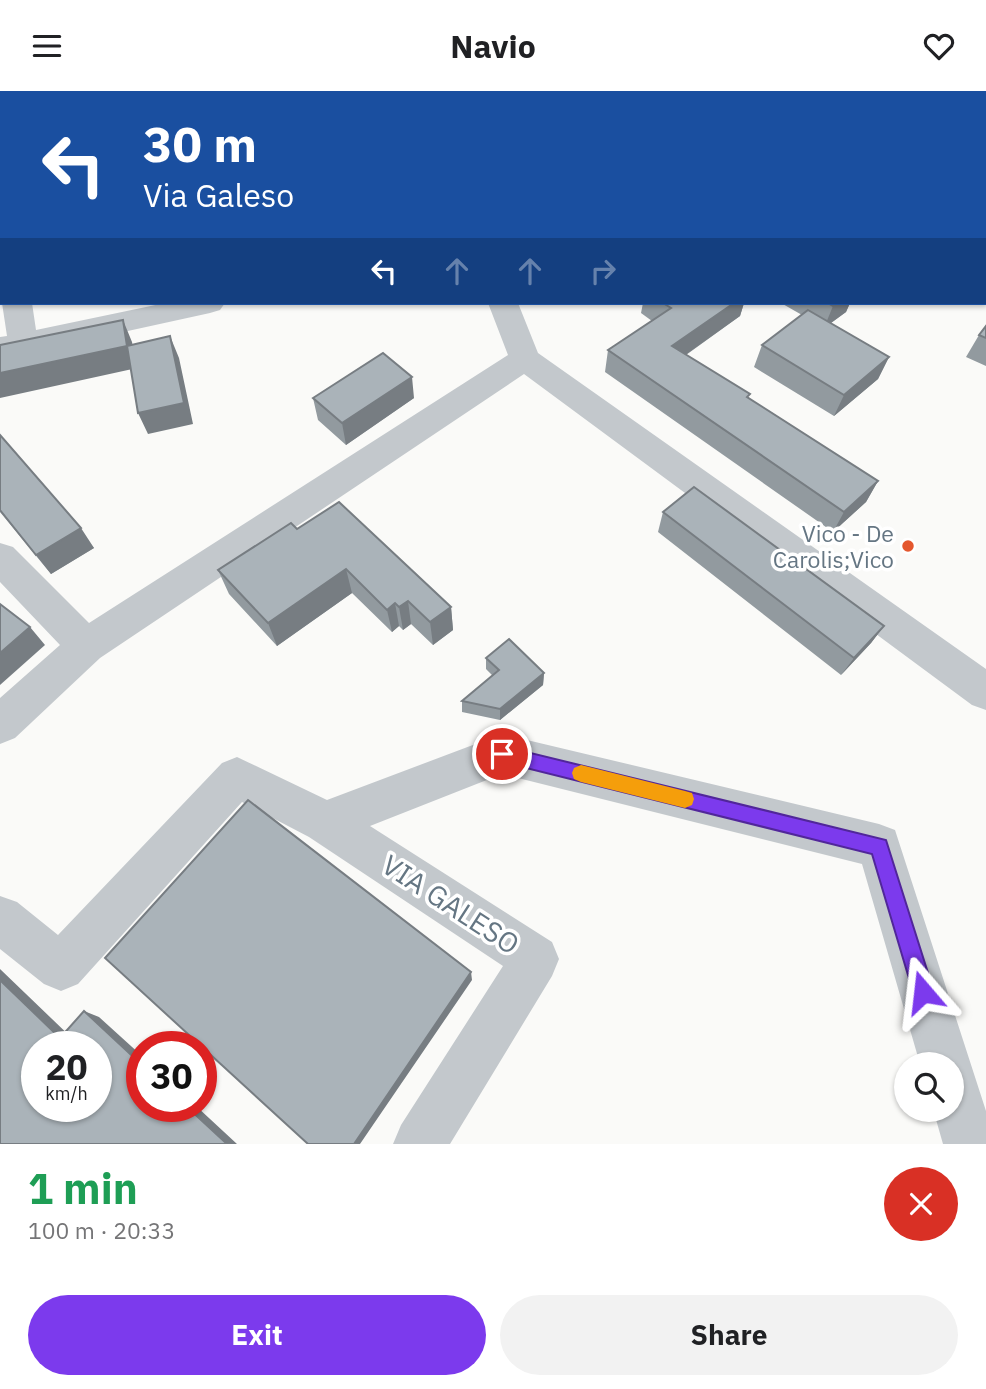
<!DOCTYPE html>
<html lang="en">
<head>
<meta charset="utf-8">
<style>
  :root { --surface:#fff; --page:#f2f2f2; --text:#202124; --muted:#757577; --accent:#7c3aed }
  body { margin:0; font-family:"IBM Plex Sans",sans-serif; background:var(--page); color:var(--text); height:100vh; display:flex; flex-direction:column; font-size:26px; white-space:nowrap }
  * { box-sizing:border-box; margin:0 }
  p { font-size:23px; color:var(--muted) }
  .icon { flex:none; width:38px; height:38px; fill:none; stroke:currentColor; stroke-width:2; stroke-linecap:round; stroke-linejoin:round }
  .map { position:relative; height:1053px; overflow:hidden }
  .drawer { display:flex; flex-direction:column; background:var(--surface); flex:1 }
  .drawer>* { flex:none }
  .top-card { position:absolute; left:0px; top:0px; width:987px; height:214px; box-shadow:0 2px 5px #0004; background:#1a4fa0; color:#fff; overflow:hidden }
  .controls { position:absolute; left:894px; top:961px; display:grid; gap:14px }
  .controls a { display:grid; place-items:center; width:70px; height:70px; border-radius:50%; background:var(--surface); box-shadow:0 2px 5px #0004; font-size:35px }
  .speed { position:absolute; left:21px; top:940px; display:flex; gap:14px; font-size:35px; font-weight:700; text-align:center }
  .speed>* { display:grid; place-content:center; width:91px; height:91px; border-radius:50%; background:var(--surface); box-shadow:0 2px 5px #0004; line-height:1 }
  .speed small { font-size:18px; font-weight:400 }
  .speed .limit { border:10px solid #d22; background:#fff; color:#111 }
  .pin { position:absolute; display:grid; place-items:center; width:60px; height:60px; color:#fff; margin:-30px; border:4px solid #fff; border-radius:50%; box-shadow:0 2px 7px #0007 }
  .me { position:absolute; width:77px; margin:-38px; rotate:343deg; stroke-linejoin:round; filter:drop-shadow(0 0 5px #0008) }
  .turn { display:flex; align-items:center; gap:24px; height:147px; padding:0 28px; font-size:32px }
  .turn .icon { width:91px; height:91px; stroke-width:2.5 }
  .turn b { display:block; font-size:49px; line-height:60px }
  .lanes { display:flex; align-items:center; height:66px; padding:0 28px; background:#0003; justify-content:center; gap:35px; direction:ltr }
  .lanes .off { opacity:.35 }
  .round { display:grid; place-items:center; flex:none; width:74px; height:74px; border-radius:37px; background:var(--page) }
  .head { display:flex; align-items:center; justify-content:space-between; height:119px; padding:0 28px }
  h1 { font-size:42px; font-weight:700; line-height:52px; color:#1e9e55 }
  .primary-button { display:flex; gap:14px; margin-top:auto; padding:14px 28px }
  .primary-button a { flex:1; height:80px; border-radius:42px; background:var(--accent); color:#fff; font-size:28px; font-weight:700; line-height:80px; text-align:center }
  .primary-button a+a { background:var(--page); color:var(--text) }
  header { display:flex; justify-content:space-between; align-items:center; height:91px; padding:0 28px; background:var(--surface); font-size:32px; font-weight:700 }
  .map>svg:first-child { display:block }
  .lines { fill:none; stroke-linecap:round; stroke-linejoin:round }
  .minor { fill:#c3c8cc; fill-rule:evenodd }
  .wall { fill:#929a9f }
  .shaded-wall { fill:#777d82 }
  .building { fill:#aab3b9; stroke:#777d82; stroke-width:2; fill-rule:evenodd }
  .route { fill:#7c3aed; stroke:#51269a; stroke-width:2 }
  .slow { fill:#f59e0b }
  .poi-dot { fill:#e4572e; stroke:#fff; stroke-width:2.5 }
  .labels { text-anchor:middle; dominant-baseline:central; stroke-width:7; stroke-linejoin:round; paint-order:stroke }
  .poi-label { font-size:23px; fill:#657683; stroke:#fff; text-anchor:end }
  .near-street-label { font-size:28px; fill:#657683; stroke:#fff }
</style>
</head>
<body>
<header><svg class="icon" aria-label="menu" viewBox="0 0 24 24"><path d="M4 6h16M4 12h16M4 18h16"/></svg>Navio<svg class="icon" aria-label="heart" viewBox="0 0 24 24"><path d="M12 20l-8-8c-3-5 5-10 8-4 3-6 11-1 8 4z"/></svg></header>
<div class="map">
<svg width="986" height="1053" viewBox="0 0 986 1053">
  <rect width="100%" height="100%" fill="#fafaf8"/>
  <g class="lines">
    <path class="minor" d="M248 0H272L273 2H249Z
      M475 0H499L500 2H476Z
      M985 75H986V91H985Z
      M0 91H2V119H0Z
      M2 212H32L36 239 165 212H225L220 219 210 222 0 268V246L7 245Z
      M488 212H518L538 262 986 578V619L972 614 524 283 100 567 15 647 0 653V607L60 554 0 491V452L13 456 89 532 508 264Z
      M502 643 879 733 895 739 986 1020V1053H943L933 1018H952V973H920L862 773 502 683 370 735 552 851 559 868 552 885 450 1053H393L401 1034 503 875 309 746 242 711 78 893 61 900 44 893 0 858V805L17 811 58 844 222 672 237 666 327 709Z"/>
  </g>
  <path class="wall" d="M0 0H236V2H2V16H0Z
    M287 0H402L407 2H287Z
    M643 212H744L740 225 686 264 749 307 878 390 866 411 833 441 605 281 608 259 652 230 641 222Z
    M781 212H850L846 221 831 232 889 266 878 288 834 325 754 276 762 254 802 224Z
    M986 235V275L966 266 979 244Z
    M313 307H414L346 354 318 329Z
    M0 344 94 457 51 483 0 421Z
    M663 421 884 535 871 552 841 584 658 441Z
    M297 438 451 516 453 539 433 554 411 533 403 539 399 535 392 541 352 502 277 555 229 503 218 479Z
    M486 567 544 582 543 594 500 629 462 621V610L493 585 486 578Z"/>
  <path class="shaded-wall" d="M202 0H236V2H200Z
    M734 212H744L740 225 667 277 672 255Z
    M837 212H850L846 221 824 237 833 215Z
    M123 229 132 251 137 277 0 307V282Z
    M170 245 179 267 193 333 148 343 138 322Z
    M889 266 878 288 834 325 844 304Z
    M412 286 414 307 346 354 342 332Z
    M878 390 866 411 833 441 844 421Z
    M81 437 94 457 51 483 36 464Z
    M346 478 352 502 277 555 268 532Z
    M408 510 411 533 403 539 399 516Z
    M395 512 399 535 392 541 387 519Z
    M451 516 453 539 433 554 430 531Z
    M884 535 871 552 841 584 854 567Z
    M30 536 45 554 0 594V562Z
    M544 582 543 594 500 629V618Z
    M0 878 77 952 60 947 0 889Z
    M471 881 472 889 360 1053H354Z
    M84 920 99 926 142 965V974Z
    M186 1015H196L237 1053H227Z"/>
  <path class="building" d="M6 0H202L200 2H10Z
    M315 0H402L407 2H320Z
    M564 0H688L687 2H564Z
    M689 0H986V52L985 2H692Z
    M986 92V138L985 139V93Z
    M663 212H734L672 255 750 303 747 306 878 390 844 421 608 259 671 217Z
    M828 212H837L833 215Z
    M808 219 889 266 844 304 762 254Z
    M123 229 127 255 0 282V254Z
    M986 235V247L979 244Z
    M170 245 184 312 138 322 127 255Z
    M383 262 412 286 342 332 313 307Z
    M0 344 81 437 36 464 0 419Z
    M694 396 884 535 854 567 663 421Z
    M339 411 451 516 430 531 408 510 399 516 395 512 387 519 346 478 268 532 218 479 291 432 297 438Z
    M0 513 30 536 0 562Z
    M509 548 544 582 500 618 462 610 499 579 486 567Z
    M248 709 471 881 354 1053H308L105 867Z
    M0 889 60 947 84 920 142 974V1015H186L227 1053H0ZM37 956H96V1015H37Z"/>
  <path class="route" d="M502 655 886 749 934 901 931 908 923 911 916 908 913 901 872 763 502 671 496 669 493 663 496 657Z"/>
  <path class="slow" d="M581 674 685 700 692 702 694 708 692 714 685 717 581 691 574 688 572 682 574 677Z"/>
  <circle class="poi-dot" cx="908" cy="455" r="7"/>
  <g class="labels">
    <g class="poi-label">
      <text x="894" y="442">Vico - De<tspan x="894" dy="26">Carolis;Vico</tspan></text>
    </g>
    <g class="near-street-label">
      <text transform="translate(451 813) rotate(33)">VIA GALESO</text>
    </g>
  </g>
</svg>
<div class="controls">
<a><svg class="icon" aria-label="search" viewBox="0 0 24 24"><circle cx="10" cy="10" r="6"/><path d="M15 15l6 6"/></svg></a>
</div>
<div class="speed"><div>20<small>km/h</small></div><div class="limit">30</div></div>
<div class="pin" style="left:502px;top:663px;background:#d93025"><svg class="icon" aria-label="arrive" viewBox="0 0 24 24"><path d="M6 21V4h12l-3 4 3 4H6"/></svg></div>
<svg class="me" style="left:923px;top:901px" viewBox="-20 -20 40 40"><path d="M0-17L14 15 0 8-14 15z" fill="#7c3aed" stroke="#fff" stroke-width="4"/></svg>
<div class="top-card">
<div class="turn"><svg class="icon" aria-label="left" viewBox="0 0 24 24"><path d="M17 20v-9H6M10 6l-5 5 5 5"/></svg><div><b>30 m</b>Via Galeso</div></div>
<div class="lanes"><svg class="icon" aria-label="left" viewBox="0 0 24 24"><path d="M17 20v-9H6M10 6l-5 5 5 5"/></svg><svg class="icon off" aria-label="ahead" viewBox="0 0 24 24"><path d="M12 20V5M6 11l6-6 6 6"/></svg><svg class="icon off" aria-label="ahead" viewBox="0 0 24 24"><path d="M12 20V5M6 11l6-6 6 6"/></svg><svg class="icon off" aria-label="right" viewBox="0 0 24 24"><path d="M7 20v-9h11M14 6l5 5-5 5"/></svg></div>
</div>
</div>
<section class="drawer">
<div class="head"><div><h1>1 min</h1><p>100 m · 20:33</p></div><a class="round" style="background:#d93025;color:#fff"><svg class="icon" aria-label="close" viewBox="0 0 24 24"><path d="M6 6l12 12M18 6L6 18"/></svg></a></div>
<div class="primary-button"><a>Exit</a><a>Share</a></div>
</section>
</body>
</html>
